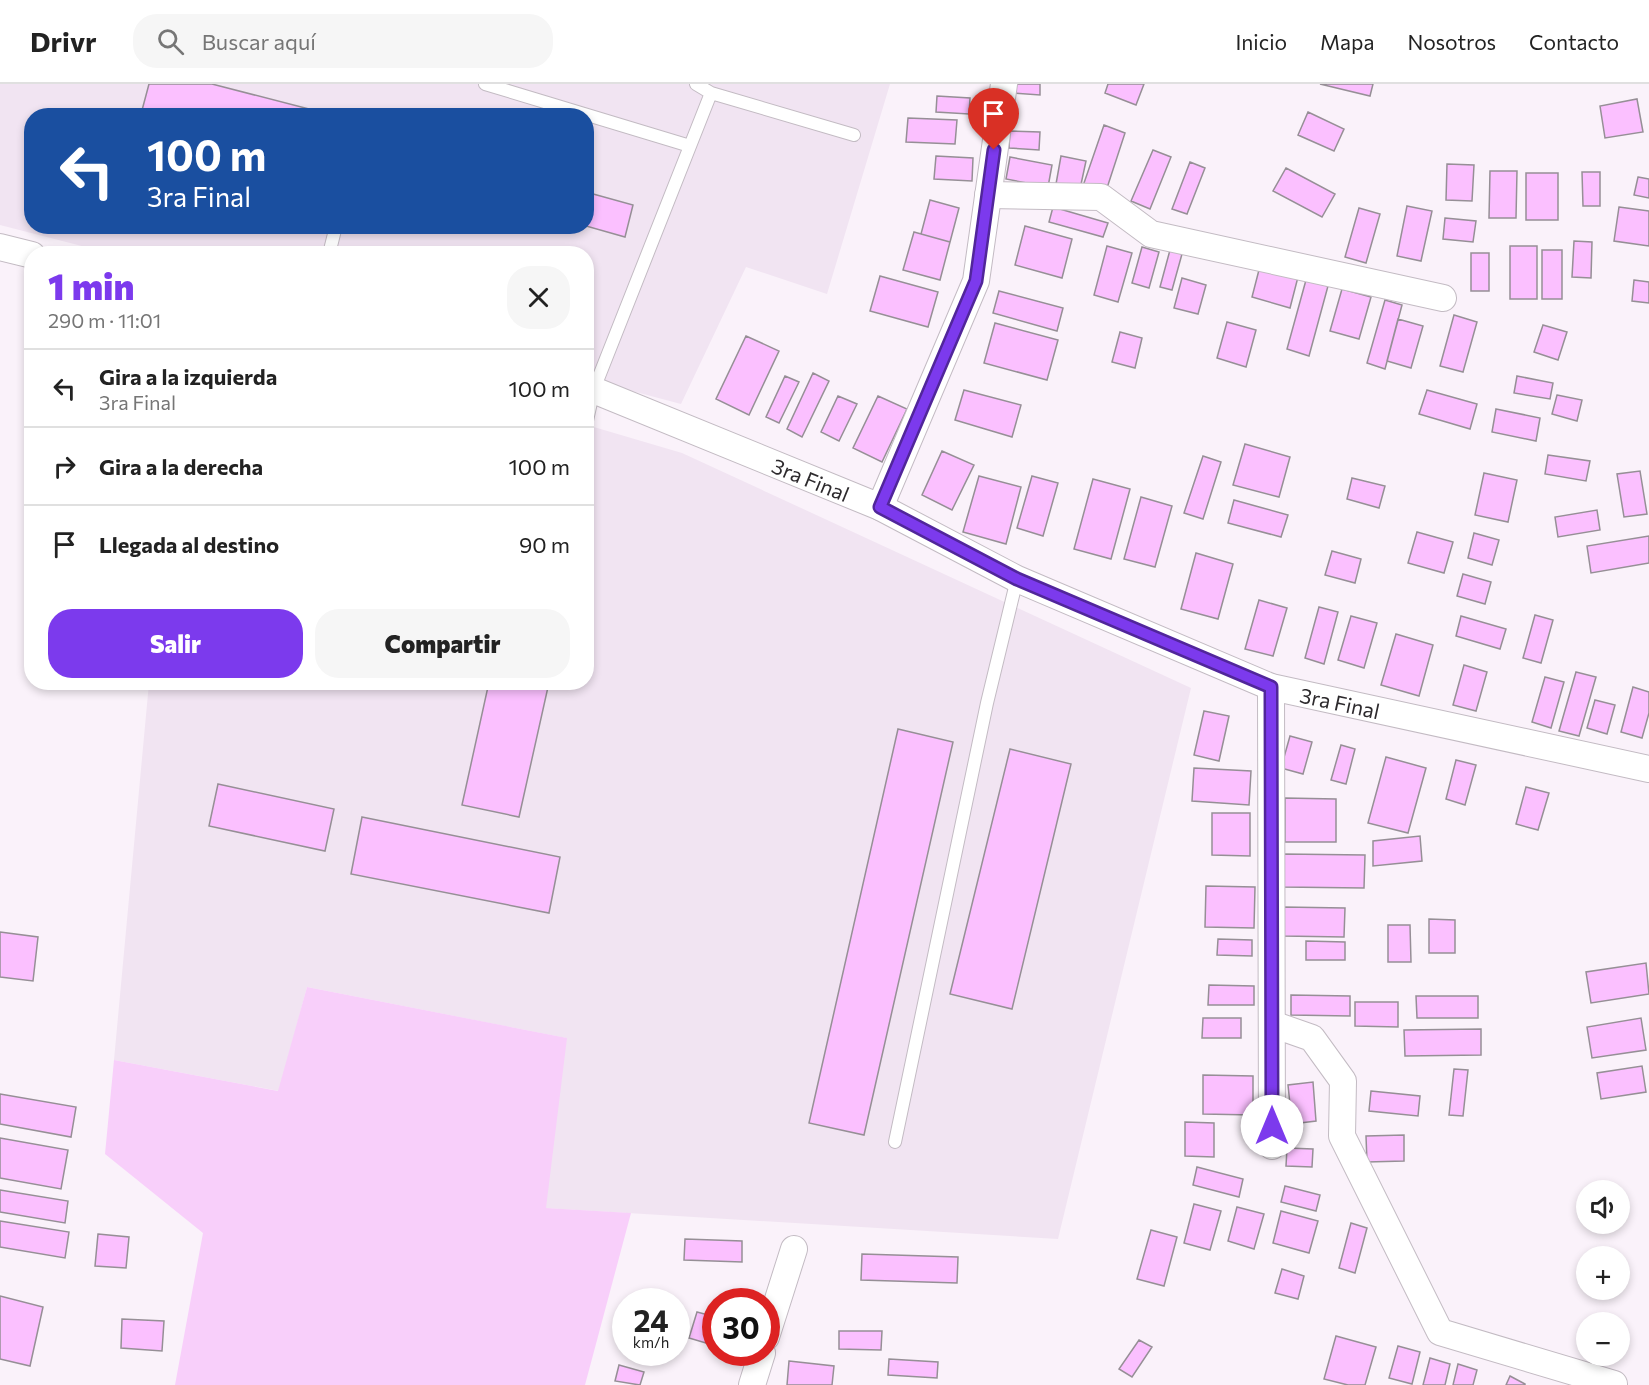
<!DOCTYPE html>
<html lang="es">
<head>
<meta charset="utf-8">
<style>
  :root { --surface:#fff; --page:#f6f6f6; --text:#222; --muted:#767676; --line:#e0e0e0; --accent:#7c3aed }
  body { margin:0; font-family:Commissioner,sans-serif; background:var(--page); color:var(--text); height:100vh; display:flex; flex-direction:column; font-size:22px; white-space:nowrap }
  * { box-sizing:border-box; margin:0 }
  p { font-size:20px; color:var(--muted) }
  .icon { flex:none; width:33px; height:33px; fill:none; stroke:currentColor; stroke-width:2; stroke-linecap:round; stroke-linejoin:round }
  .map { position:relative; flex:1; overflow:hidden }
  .sheet { position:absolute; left:24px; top:162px; width:570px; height:444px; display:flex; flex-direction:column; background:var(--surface); border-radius:24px; box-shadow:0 3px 9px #0003 }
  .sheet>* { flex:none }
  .top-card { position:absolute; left:24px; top:24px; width:570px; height:126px; border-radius:24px; box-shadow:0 3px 9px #0003; background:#1a4fa0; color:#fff; overflow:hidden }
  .controls { position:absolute; left:1576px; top:1096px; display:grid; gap:12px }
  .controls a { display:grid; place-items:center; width:54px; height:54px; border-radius:50%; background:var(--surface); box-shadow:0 3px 9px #0003; font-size:30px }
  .speed { position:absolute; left:612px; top:1204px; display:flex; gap:12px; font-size:30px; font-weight:700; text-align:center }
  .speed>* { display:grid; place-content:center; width:78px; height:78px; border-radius:50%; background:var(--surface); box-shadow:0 3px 9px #0003; line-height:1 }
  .speed small { font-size:15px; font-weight:400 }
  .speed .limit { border:9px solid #d22; background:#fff; color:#111 }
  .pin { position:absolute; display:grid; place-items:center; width:51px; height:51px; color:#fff; margin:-62px -26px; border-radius:50% 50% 50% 0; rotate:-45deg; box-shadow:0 0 6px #0007 }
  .pin .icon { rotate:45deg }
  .me { position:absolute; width:66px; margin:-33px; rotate:0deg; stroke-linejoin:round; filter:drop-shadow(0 0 4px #0008) }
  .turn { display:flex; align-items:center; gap:21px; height:126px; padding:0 24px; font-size:27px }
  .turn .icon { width:78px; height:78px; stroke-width:2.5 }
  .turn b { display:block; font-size:42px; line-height:51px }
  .round { display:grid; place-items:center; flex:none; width:63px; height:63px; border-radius:24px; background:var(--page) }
  .summary { display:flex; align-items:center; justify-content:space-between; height:102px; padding:0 24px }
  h1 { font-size:36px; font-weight:800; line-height:45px; color:var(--accent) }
  .cta { display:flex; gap:12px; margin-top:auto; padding:12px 24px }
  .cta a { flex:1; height:69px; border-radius:24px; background:var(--accent); color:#fff; font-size:24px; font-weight:800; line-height:69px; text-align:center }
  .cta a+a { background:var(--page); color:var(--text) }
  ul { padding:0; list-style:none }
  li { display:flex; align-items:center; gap:18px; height:78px; padding:0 24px; border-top:2px solid var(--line) }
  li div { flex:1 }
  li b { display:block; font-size:22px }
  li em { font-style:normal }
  header { display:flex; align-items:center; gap:36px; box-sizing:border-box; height:84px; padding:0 30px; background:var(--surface); border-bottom:2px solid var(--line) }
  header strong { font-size:28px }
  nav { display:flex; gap:33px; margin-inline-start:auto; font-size:21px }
  .search { width:420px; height:54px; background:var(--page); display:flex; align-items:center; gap:15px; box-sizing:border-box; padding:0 21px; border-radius:24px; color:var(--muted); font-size:22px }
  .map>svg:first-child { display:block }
  .built { fill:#f1e4f2; fill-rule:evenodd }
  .green { fill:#f8cffa }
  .building { fill:#fbc0ff; stroke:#968f96; stroke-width:1.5 }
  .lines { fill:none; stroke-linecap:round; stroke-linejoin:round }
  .lane-casing { stroke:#c3bbc3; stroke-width:14 }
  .street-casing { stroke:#c3bbc3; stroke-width:28 }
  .lane { stroke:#fff; stroke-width:12 }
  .street { stroke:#fff; stroke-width:26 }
  .route-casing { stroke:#51269a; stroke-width:15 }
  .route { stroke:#7c3aed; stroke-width:10 }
  .labels { text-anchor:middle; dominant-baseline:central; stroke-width:5; stroke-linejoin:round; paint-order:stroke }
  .street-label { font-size:21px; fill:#2d2a2d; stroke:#fff }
</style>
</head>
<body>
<header>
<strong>Drivr</strong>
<div class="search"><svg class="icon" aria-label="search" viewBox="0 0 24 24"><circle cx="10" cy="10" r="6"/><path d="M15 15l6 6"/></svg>Buscar aquí</div>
<nav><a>Inicio</a><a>Mapa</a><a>Nosotros</a><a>Contacto</a></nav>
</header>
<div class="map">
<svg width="1649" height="1301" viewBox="0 0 1649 1301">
  <rect width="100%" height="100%" fill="#faf2fa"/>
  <path class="built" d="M0 0H890L827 210 746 183 681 320 587 295 586 170 109 169 0 141ZM32 32H586V142H32Z
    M587 341 682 369 1191 604 1058 1155 545 1124 566 954 307 903 279 1007 114 976 149 599 586 598Z"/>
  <path class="green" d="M307 903 567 954 546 1124 631 1129 585 1301H175L203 1149 105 1070 114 976 278 1007Z"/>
  <path class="building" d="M149 0H212L336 32H149L141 30Z
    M1014 0H1040V11L1014 9Z
    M1108 0H1144L1136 21 1105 9Z
    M1320 0H1373L1370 12Z
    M937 12 970 14 969 30 936 28Z
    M1637 15 1643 48 1605 54 1600 22Z
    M1308 28 1344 45 1334 67 1298 51Z
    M908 34 957 36 955 60 906 58Z
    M1104 41 1125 49 1106 107 1084 99Z
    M1010 47 1040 48 1039 66 1009 64Z
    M1153 66 1171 73 1150 125 1131 117Z
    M936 72 973 74 972 97 934 95Z
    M1061 72 1086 77 1080 105 1056 100Z
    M1010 73 1052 81 1048 103 1006 95Z
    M1190 78 1205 84 1187 130 1172 125Z
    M1447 80 1474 81 1472 117 1446 116Z
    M1286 84 1335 110 1322 133 1273 107Z
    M1490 87H1517L1516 134H1489Z
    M1582 88H1600V122H1583Z
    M1526 89H1558V136H1526Z
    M1638 93 1649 95V114L1634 111Z
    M586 108 633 121 625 153 586 142Z
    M930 116 959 124 950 158 921 150Z
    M1407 122 1432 127 1421 177 1397 172Z
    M1053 123 1108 139 1103 153 1049 138Z
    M1619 123 1649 127V162L1614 157Z
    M1359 124 1380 130 1366 179 1345 173Z
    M1445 134 1476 137 1473 158 1443 155Z
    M1025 142 1072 155 1062 194 1015 181Z
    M914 148 950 158 940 196 903 186Z
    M1574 157 1592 158 1591 194 1572 193Z
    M1107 162 1132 169 1118 218 1094 211Z
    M1510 162H1537V215H1510Z
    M1142 163 1159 168 1149 204 1132 199Z
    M1170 166 1182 170 1172 206 1160 203Z
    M1542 166H1562V215H1542Z
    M1471 169H1489V207H1471Z
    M1260 182 1298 193 1290 224 1252 213Z
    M880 192 938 208 928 243 870 227Z
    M1182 194 1206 201 1198 230 1174 224Z
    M1306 196 1328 202 1309 272 1287 265Z
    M1634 196 1649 198V219L1632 217Z
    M1342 205 1371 213 1359 255 1330 247Z
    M999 207 1063 224 1057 247 993 229Z
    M1385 216 1402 221 1385 285 1367 279Z
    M1454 231 1477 238 1463 288 1440 282Z
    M1398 235 1423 242 1411 284 1387 277Z
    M1227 238 1256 246 1246 283 1217 274Z
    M995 239 1058 256 1047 296 984 279Z
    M1543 241 1567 248 1558 276 1534 268Z
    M1120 248 1142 254 1135 284 1112 278Z
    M746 252 779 267 749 331 716 315Z
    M813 289 829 297 802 353 787 345Z
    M785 292 799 298 779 339 766 333Z
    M1517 292 1553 299 1550 315 1514 309Z
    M964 306 1021 321 1012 353 955 336Z
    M1427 306 1477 320 1470 345 1419 330Z
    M1557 311 1582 316 1577 337 1552 330Z
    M838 312 857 320 839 357 821 348Z
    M878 312 907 325 882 378 853 364Z
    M1496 325 1540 334 1536 357 1492 348Z
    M1245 360 1290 373 1279 413 1233 401Z
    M942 367 974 381 952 426 922 411Z
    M1548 371 1590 377 1586 397 1545 390Z
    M1203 372 1221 378 1203 435 1184 429Z
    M1640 387 1647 430 1624 433 1617 390Z
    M1484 389 1517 396 1508 438 1475 431Z
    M979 392 1021 403 1006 460 963 448Z
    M1032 392 1058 399 1043 452 1017 444Z
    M1352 394 1385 402 1379 424 1347 415Z
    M1093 395 1130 405 1111 475 1074 465Z
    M1141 413 1172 422 1155 483 1124 475Z
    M1234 416 1288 431 1281 453 1228 439Z
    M1597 426 1600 446 1558 453 1555 433Z
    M1417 448 1453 458 1444 489 1408 479Z
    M1474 449 1499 456 1492 481 1468 474Z
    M1649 452V479L1591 489 1587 462Z
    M1332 467 1361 475 1355 499 1325 491Z
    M1196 469 1233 480 1218 535 1181 525Z
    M1463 490 1491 498 1485 520 1457 512Z
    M1259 516 1287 524 1273 572 1245 565Z
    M1319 523 1338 528 1324 580 1305 574Z
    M1535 531 1553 536 1541 579 1523 574Z
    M1351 532 1377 539 1364 584 1338 576Z
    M1461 532 1506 545 1500 565 1456 552Z
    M1396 550 1433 561 1419 612 1381 601Z
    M1464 581 1487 588 1476 627 1453 621Z
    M1576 588 1596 593 1579 652 1559 647Z
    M1545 593 1564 598 1551 644 1532 638Z
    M489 598H527L548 603 519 733 462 721Z
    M1633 603 1649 608V629L1642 654 1621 648Z
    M1595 616 1615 621 1607 650 1587 644Z
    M1204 627 1229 632 1219 677 1194 671Z
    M898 645 953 658 864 1051 809 1039Z
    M1290 652 1312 658 1303 690 1281 684Z
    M1341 661 1355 665 1346 700 1331 696Z
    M1010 665 1071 680 1012 925 950 910Z
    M1386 673 1426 684 1408 749 1368 739Z
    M1456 676 1476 681 1465 721 1446 715Z
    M1194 684 1251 687 1249 721 1192 717Z
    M218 700 334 725 325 767 209 742Z
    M1526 703 1549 709 1538 746 1516 740Z
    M1285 714 1336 715V758H1285Z
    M1212 729H1250V772L1212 771Z
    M362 733 560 773 549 829 351 790Z
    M1420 752 1422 777 1373 782V757Z
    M1283 770 1365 771 1364 804 1282 803Z
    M1206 802 1255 803 1254 844 1205 843Z
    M1283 823 1345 824 1344 853 1283 852Z
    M1429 835 1455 836V869H1429Z
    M1388 841H1410L1411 878H1388Z
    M0 848 38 853 33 897 0 893Z
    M1218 855 1252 856V872L1217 871Z
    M1306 857 1345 858V876H1306Z
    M1646 879 1649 910 1591 919 1586 888Z
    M1209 901 1254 902V921H1208Z
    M1291 911 1350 912V932L1291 931Z
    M1416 912H1478V934H1417Z
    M1355 918H1398V943L1355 942Z
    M1203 934H1241V954H1202Z
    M1641 934 1646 966 1592 974 1587 943Z
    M1481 945V971L1405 972 1404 946Z
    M1642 982 1646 1008 1601 1015 1597 989Z
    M1454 985 1468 986 1463 1032 1449 1031Z
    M1203 991 1253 992V1031L1203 1030Z
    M1313 998 1316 1037 1292 1040 1288 1001Z
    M1371 1007 1420 1012 1418 1032 1369 1027Z
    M0 1010 76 1023 71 1053 0 1040Z
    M1185 1038 1214 1039V1073L1185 1072Z
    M1404 1051V1077L1367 1078 1366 1052Z
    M0 1054 68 1066 61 1105 0 1094Z
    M1287 1064 1313 1065 1312 1083 1286 1082Z
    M1197 1083 1243 1095 1239 1113 1193 1101Z
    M1285 1102 1320 1111 1316 1127 1281 1118Z
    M0 1106 68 1117 65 1139 0 1128Z
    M1194 1120 1221 1127 1210 1166 1184 1159Z
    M1237 1123 1264 1130 1254 1165 1228 1157Z
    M1281 1127 1318 1137 1309 1169 1273 1159Z
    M0 1137 69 1148 65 1174 0 1163Z
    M1351 1139 1367 1144 1355 1189 1339 1184Z
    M1151 1146 1177 1153 1164 1202 1137 1195Z
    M98 1150 129 1153 126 1184 95 1182Z
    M685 1155 742 1157V1178L684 1176Z
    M862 1170 958 1173 957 1199 861 1196Z
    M1282 1185 1304 1192 1298 1215 1275 1209Z
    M0 1212 43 1223 30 1282 0 1275Z
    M697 1228 716 1233V1262L689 1254Z
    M122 1235 164 1237 162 1267 121 1264Z
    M839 1247H882L881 1266 839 1265Z
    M1336 1252 1376 1263 1365 1301H1348L1324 1295Z
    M1139 1256 1152 1263 1132 1293 1119 1285Z
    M1398 1262 1420 1268 1412 1300 1389 1294Z
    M1430 1274 1450 1280 1445 1301H1423Z
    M889 1275 938 1278 937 1294 888 1291Z
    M789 1277 834 1282 832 1301H787Z
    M1458 1280 1477 1286 1473 1301H1453Z
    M619 1281 644 1288 640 1301 615 1297Z
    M1510 1292 1525 1300V1301H1506Z"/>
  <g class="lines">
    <defs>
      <path id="lane" d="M485 0 690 62
        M696 0 711 9 854 51
        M329 170 336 142
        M586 341 594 305 711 9
        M895 1058 987 619 1017 495"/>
      <g id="street">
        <path d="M988 111 1101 113 1151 150 1443 214"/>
        <path d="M0 163 32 171"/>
        <path id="s1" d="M586 303 880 423 1017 495 1271 603 1649 685"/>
        <path d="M880 423 976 197 1004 0"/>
        <path d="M1271 603 1272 1062"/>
        <path d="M1272 940 1312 954 1343 997 1342 1052 1440 1248 1614 1300"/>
        <path d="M766 1253 794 1165"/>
        <path d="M752 1301 762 1269"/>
      </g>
    </defs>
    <use href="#lane" class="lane-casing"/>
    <use href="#street" class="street-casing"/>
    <use href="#lane" class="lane"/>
    <use href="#street" class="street"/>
  </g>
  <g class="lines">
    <defs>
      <path id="route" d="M994 66 976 197 880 423 1017 495 1271 603 1272 1042"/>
    </defs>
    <use href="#route" class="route-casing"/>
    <use href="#route" class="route"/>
  </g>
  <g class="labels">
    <g class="street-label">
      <text stroke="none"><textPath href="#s1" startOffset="243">3ra Final</textPath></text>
      <text stroke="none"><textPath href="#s1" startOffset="819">3ra Final</textPath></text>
    </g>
  </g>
</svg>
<div class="controls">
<a><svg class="icon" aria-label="sound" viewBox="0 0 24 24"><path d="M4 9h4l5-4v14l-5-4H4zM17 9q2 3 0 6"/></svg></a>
<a>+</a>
<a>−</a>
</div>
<div class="speed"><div>24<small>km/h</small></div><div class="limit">30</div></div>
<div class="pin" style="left:994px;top:66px;background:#d93025"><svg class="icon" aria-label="arrive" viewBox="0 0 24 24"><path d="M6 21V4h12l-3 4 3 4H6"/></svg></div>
<svg class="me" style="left:1272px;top:1042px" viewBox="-20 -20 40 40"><circle r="19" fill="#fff"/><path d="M0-13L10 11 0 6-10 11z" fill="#7c3aed"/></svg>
<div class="top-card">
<div class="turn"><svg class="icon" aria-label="left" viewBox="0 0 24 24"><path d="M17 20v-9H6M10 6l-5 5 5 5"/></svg><div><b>100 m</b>3ra Final</div></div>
</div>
<section class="sheet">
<div class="summary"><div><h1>1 min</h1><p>290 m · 11:01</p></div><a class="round"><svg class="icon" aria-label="close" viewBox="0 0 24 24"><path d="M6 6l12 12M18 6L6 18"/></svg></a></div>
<ul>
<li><svg class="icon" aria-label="left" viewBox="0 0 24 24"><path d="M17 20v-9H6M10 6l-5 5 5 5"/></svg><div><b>Gira a la izquierda</b><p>3ra Final</p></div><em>100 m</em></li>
<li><svg class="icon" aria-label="right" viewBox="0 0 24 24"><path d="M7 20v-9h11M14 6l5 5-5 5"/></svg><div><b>Gira a la derecha</b></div><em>100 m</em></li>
<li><svg class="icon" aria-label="arrive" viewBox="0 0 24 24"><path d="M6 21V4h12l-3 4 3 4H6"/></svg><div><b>Llegada al destino</b></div><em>90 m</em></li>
</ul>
<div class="cta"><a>Salir</a><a>Compartir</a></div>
</section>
</div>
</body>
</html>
